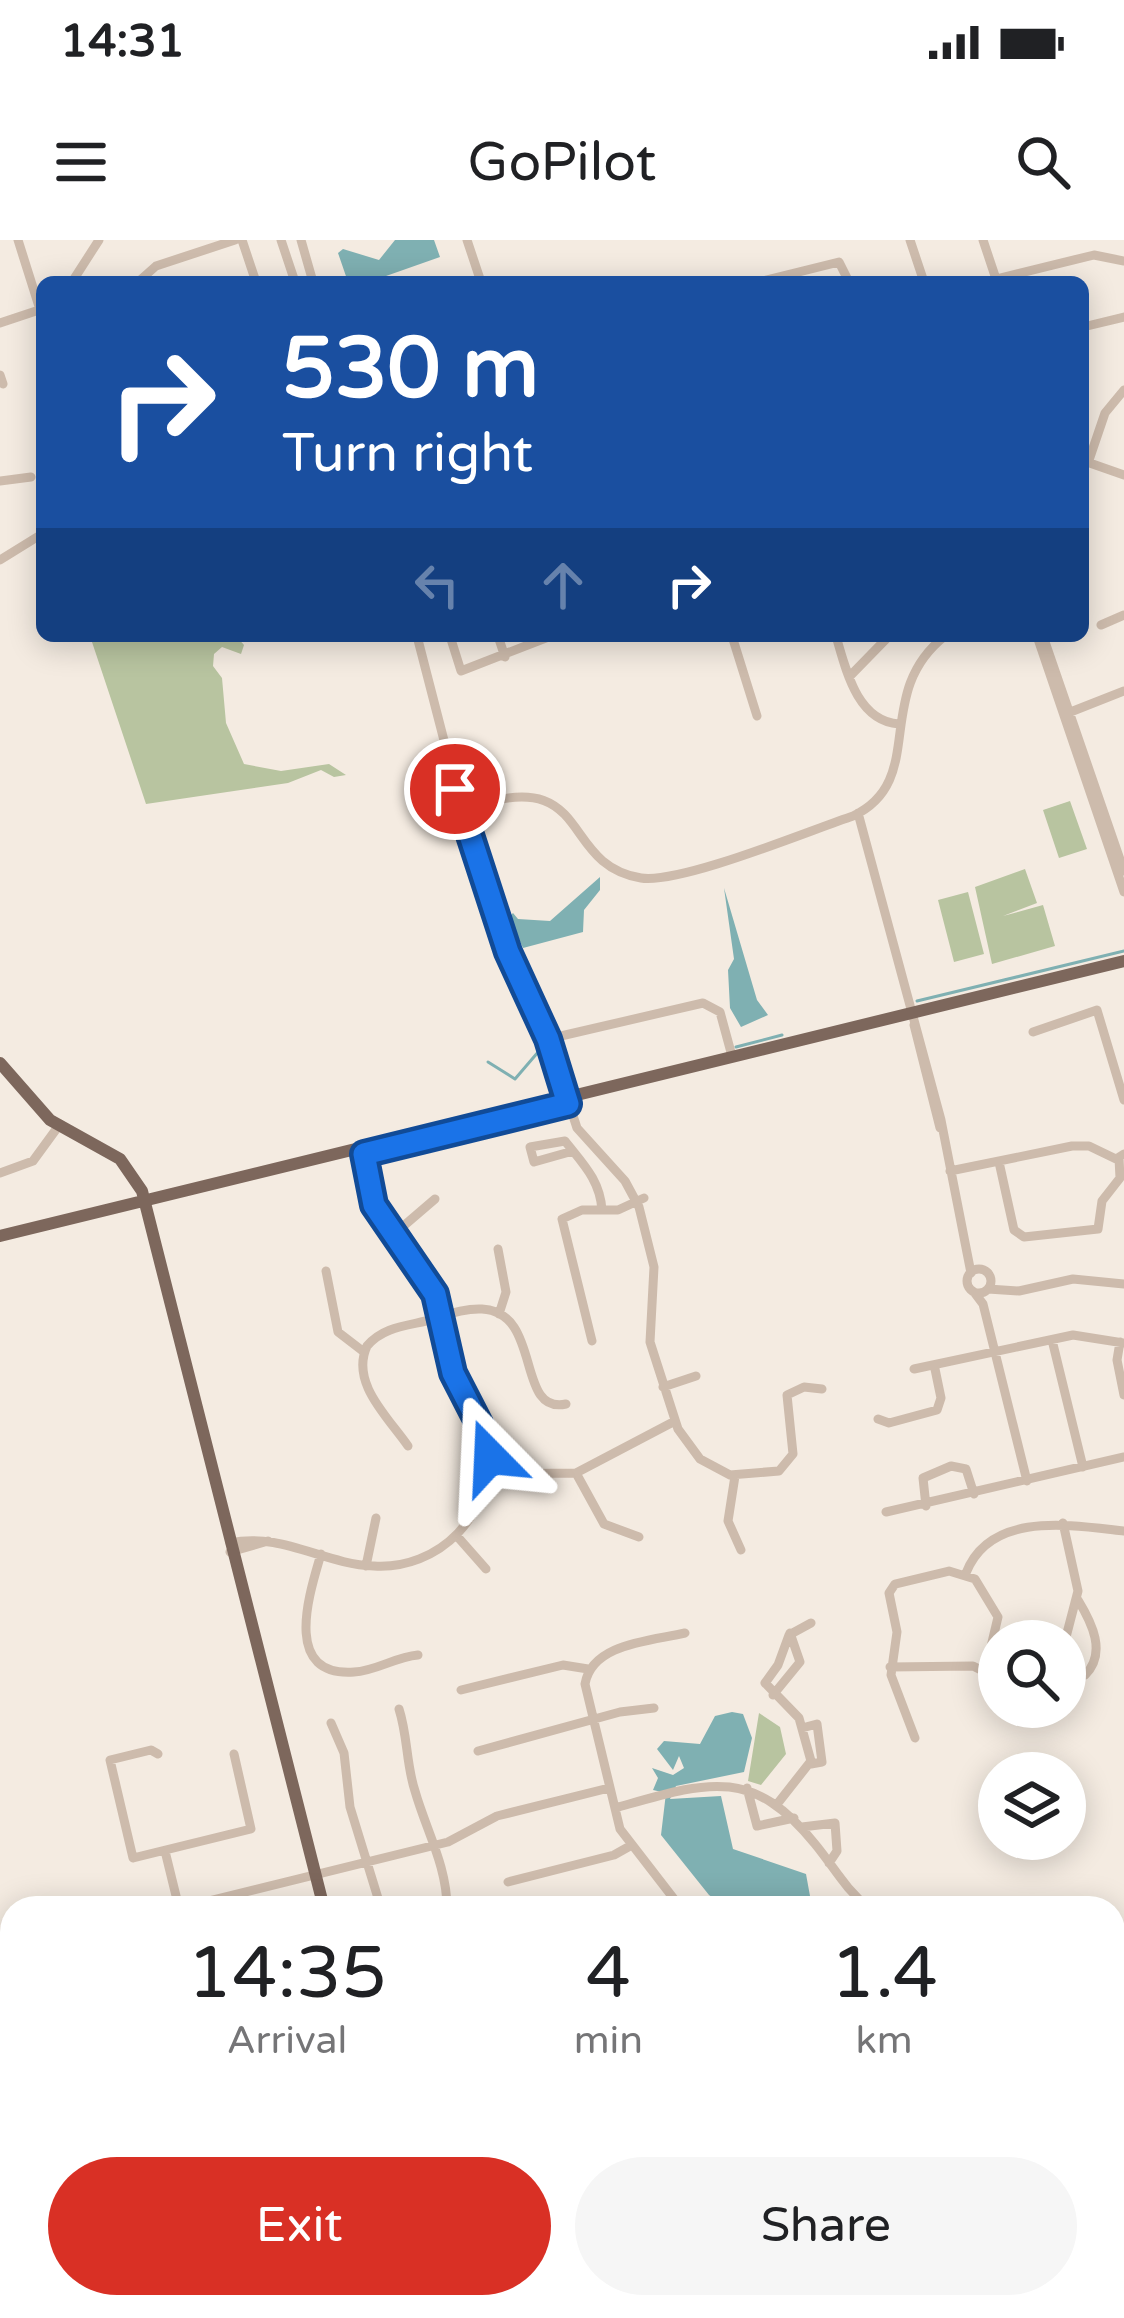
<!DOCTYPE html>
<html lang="en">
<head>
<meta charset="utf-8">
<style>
  :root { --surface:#fff; --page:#f6f6f6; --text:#202124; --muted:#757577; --accent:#d93025 }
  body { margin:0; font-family:"Varela Round",sans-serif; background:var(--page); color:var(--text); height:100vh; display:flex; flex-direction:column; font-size:45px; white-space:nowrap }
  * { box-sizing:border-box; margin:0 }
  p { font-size:39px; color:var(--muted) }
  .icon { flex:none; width:66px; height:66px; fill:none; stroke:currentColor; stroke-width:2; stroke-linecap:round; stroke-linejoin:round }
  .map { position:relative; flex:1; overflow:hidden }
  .panel { position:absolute; left:0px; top:1656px; width:1125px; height:423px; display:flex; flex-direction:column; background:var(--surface); border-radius:36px 36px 0 0; box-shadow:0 6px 30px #0003 }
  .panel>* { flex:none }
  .guide { position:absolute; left:36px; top:36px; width:1053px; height:366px; border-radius:18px; box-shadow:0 6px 30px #0003; background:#1a4fa0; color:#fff; overflow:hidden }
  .buttons { position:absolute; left:978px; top:1380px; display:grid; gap:24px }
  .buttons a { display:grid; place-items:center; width:108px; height:108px; border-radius:50%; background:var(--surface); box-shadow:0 6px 30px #0003; font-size:60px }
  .pin { position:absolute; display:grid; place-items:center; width:102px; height:102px; color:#fff; margin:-51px; border:6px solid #fff; border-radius:50%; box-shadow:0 3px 12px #0007 }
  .me { position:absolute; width:132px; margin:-66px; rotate:339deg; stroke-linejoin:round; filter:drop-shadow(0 0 9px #0008) }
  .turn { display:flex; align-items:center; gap:42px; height:252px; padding:0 48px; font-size:54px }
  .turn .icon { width:156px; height:156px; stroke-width:2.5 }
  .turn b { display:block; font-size:84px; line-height:102px }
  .lanes { display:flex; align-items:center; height:114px; padding:0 48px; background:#0003; justify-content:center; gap:60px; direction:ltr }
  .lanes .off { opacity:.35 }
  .eta { display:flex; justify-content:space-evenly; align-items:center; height:204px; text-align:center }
  .eta b { font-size:72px; font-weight:600; line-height:84px }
  .cta { display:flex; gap:24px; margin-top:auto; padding:24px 48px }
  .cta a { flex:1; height:138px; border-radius:72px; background:var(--accent); color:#fff; font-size:48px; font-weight:600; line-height:138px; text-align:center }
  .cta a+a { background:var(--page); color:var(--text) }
  .status { display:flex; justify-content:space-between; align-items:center; height:84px; padding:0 60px; background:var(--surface); direction:ltr }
  .status svg { height:33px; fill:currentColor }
  header { display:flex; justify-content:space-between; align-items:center; height:156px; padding:0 48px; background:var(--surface); font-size:54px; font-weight:600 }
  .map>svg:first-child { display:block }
  .green { fill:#b8c4a0 }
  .water { fill:#7fb0b2 }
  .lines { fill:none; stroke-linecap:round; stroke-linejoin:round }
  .stream { stroke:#7fb0b2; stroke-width:3 }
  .minor { stroke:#cdbbac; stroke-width:9 }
  .major { stroke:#7d675c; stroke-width:12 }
  .route-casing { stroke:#114b97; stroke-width:30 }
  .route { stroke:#1a73e8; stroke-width:21 }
</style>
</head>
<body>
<div class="status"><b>14:31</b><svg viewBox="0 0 49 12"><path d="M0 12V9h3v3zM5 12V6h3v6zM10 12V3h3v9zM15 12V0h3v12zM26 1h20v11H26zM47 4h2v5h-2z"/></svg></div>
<header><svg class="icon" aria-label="menu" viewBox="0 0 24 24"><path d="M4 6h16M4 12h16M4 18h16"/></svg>GoPilot<svg class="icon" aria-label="search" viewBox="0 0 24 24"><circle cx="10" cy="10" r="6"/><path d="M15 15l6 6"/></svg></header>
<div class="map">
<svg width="1124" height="2078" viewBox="0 0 1124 2078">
  <rect width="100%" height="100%" fill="#f4ebe1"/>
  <path class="green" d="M90 396H236L244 405 241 414 222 407 214 414 213 426 222 438 226 483 244 524 281 531 329 524 346 535 334 537 321 530 288 543 146 564Z
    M1070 561 1087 609 1059 618 1043 570Z
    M1025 629 1037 663 1003 676 1043 665 1055 706 992 724 975 647Z
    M968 652 984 714 954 722 938 660Z
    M759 1473 780 1487 786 1514 761 1545 748 1541Z
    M12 1792V2067H208L211 2078H0V1795Z"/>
  <path class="water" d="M395 0H434L440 17 369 42H348L338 13 343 9 379 20Z
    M600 637V650L584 670 583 692 523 708 509 677 513 673 518 679 550 681Z
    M724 648 757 760 768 775 741 787 730 768 728 730 734 719Z
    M732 1472 743 1474 752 1498 744 1532 676 1546 670 1559 721 1556 733 1609 806 1634 810 1656 822 1668 726 1667 709 1655 661 1595 666 1553 653 1550 658 1538 652 1528 673 1535 684 1528 679 1516 673 1530 657 1509 664 1501 700 1504 715 1476Z"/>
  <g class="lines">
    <path class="stream" d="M917 761 1124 711
      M736 807 782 795
      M488 822 515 839 539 811
      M1113 1834 1124 1839"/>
    <path class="minor" d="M18 0 42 76
      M242 0 256 42
      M281 0 295 42
      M301 0 313 42
      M467 0 481 42
      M910 0 924 42
      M983 0 997 42
      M996 39 1094 15 1124 21
      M72 42 99 0
      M138 42 156 26 235 0
      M758 42 839 22 849 42
      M0 83 42 69
      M1083 87 1124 77
      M0 135 3 144
      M1084 221 1124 235
      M1088 223 1105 173 1124 150
      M0 241 31 237
      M0 320 42 294
      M1101 385 1124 375
      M417 396 462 570 508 712 548 799 577 888 625 941 639 967 654 1027 650 1102 678 1189 700 1219 730 1235 779 1231 793 1214 787 1155 804 1147 822 1149
      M450 396 461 431 551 396
      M498 396 505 417
      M732 396 757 476
      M836 396C846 430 857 481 899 484
      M1037 396 1124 652
      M1043 396 1124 631
      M850 436 889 396
      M1068 473 1124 451
      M462 570C596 521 556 624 641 638 681 644 808 591 853 576 929 540 871 454 945 396
      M858 573 941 880 971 1033
      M914 785 940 888
      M1033 792 1097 770 1124 860
      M548 799 703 763 720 772 732 816
      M362 907 368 946
      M355 909 380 976 432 1050
      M573 911 534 922 530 907 565 901C583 924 600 940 602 970
      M999 922 1014 990 1024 997 1098 989 1102 961 1120 938 1119 918
      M950 931 1072 906H1089L1116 919 1124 914
      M0 933 33 921 60 884
      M393 995 435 959
      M498 1009 506 1052 499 1074
      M967 1041a12 12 0 1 1 24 0a12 12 0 1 1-24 0Z
      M326 1031 338 1092 364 1112
      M988 1049 1019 1051 1073 1039 1124 1044
      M974 1052 983 1064 1027 1241
      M1052 1100 1083 1227
      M592 1101 562 979 582 970H618L644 958
      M1120 1102 1117 1120 1124 1155
      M914 1129 1073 1095 1124 1103
      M663 1147 696 1136
      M878 1179 889 1183 937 1170 941 1158 935 1129
      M483 1192V1229
      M408 1206C388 1177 350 1143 367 1106 382 1088 404 1086 426 1081 444 1076 464 1068 482 1069 543 1072 515 1175 566 1164
      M576 1233 604 1284 639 1297
      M488 1234 576 1233 675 1181
      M735 1236 728 1281 741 1310
      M926 1266 923 1238 951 1226 966 1229 974 1254
      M886 1272 1124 1217
      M1063 1283 1078 1351 1066 1397 1072 1431 1085 1435C1107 1413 1092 1383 1078 1360
      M456 1295 486 1329
      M230 1303C282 1292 323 1324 374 1326 405 1328 436 1316 458 1293 535 1209 436 1138 429 1046
      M230 1312 268 1301
      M321 1314C310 1352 281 1437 354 1432 376 1431 395 1417 418 1415
      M366 1326 376 1278
      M966 1333C990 1271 1070 1285 1124 1291
      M890 1427 973 1426 985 1432 999 1452
      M461 1450 563 1425 588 1429
      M773 1455 800 1422 790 1393
      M1010 1467 1011 1470
      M399 1469C408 1497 406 1524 415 1551 426 1590 447 1626 447 1668
      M331 1483 344 1513 350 1567 381 1668
      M802 1488 817 1484 822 1522 811 1524
      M915 1498 891 1435 897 1392 889 1353 895 1344 949 1331 975 1339 998 1377 985 1432
      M478 1511 620 1472 654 1468
      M158 1514 151 1510 110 1520 133 1618 251 1589 234 1514
      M747 1548 757 1586 794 1578
      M778 1563 811 1521 799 1478 765 1443 778 1425 789 1395 811 1383
      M615 1568C704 1543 751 1524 815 1604 834 1627 845 1649 869 1668
      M802 1587 835 1583 837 1611 829 1623
      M165 1611 179 1668
      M508 1642 614 1615 630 1606
      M180 1668 448 1602 497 1576 609 1548
      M681 1668 620 1589 585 1444C592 1403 651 1401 685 1393
      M0 1783 12 1773"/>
    <path class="major" d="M0 823 50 880 120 919 142 951 324 1668
      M0 996 1124 721
      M1113 1936 1124 1934
      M426 2067 427 2078
      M584 2078 610 2069
      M603 2078 642 2067"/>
  </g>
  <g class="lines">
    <defs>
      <path id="route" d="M455 549 508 712 548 799 568 864 364 914 374 965 435 1054 453 1133 488 1201 490 1217"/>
    </defs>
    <use href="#route" class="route-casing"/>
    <use href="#route" class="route"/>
  </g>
</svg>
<div class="buttons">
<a><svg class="icon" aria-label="search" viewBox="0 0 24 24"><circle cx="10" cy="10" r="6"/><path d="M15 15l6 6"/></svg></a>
<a><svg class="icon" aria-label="layers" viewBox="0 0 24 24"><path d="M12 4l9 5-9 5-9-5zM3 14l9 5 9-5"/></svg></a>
</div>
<div class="pin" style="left:455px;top:549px;background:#d93025"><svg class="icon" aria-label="arrive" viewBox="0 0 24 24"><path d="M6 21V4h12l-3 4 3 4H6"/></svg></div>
<svg class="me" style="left:490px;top:1217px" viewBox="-20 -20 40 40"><path d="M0-17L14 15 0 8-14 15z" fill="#1a73e8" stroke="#fff" stroke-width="4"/></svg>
<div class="guide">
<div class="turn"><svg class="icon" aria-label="right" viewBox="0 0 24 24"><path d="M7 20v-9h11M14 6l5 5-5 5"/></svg><div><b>530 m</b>Turn right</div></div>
<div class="lanes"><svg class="icon off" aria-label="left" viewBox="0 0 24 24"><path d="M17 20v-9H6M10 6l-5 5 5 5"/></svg><svg class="icon off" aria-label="ahead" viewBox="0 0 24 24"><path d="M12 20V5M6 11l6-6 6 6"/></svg><svg class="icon" aria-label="right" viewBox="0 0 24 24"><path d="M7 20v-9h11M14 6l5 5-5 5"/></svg></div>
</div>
<section class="panel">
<div class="eta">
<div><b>14:35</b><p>Arrival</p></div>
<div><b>4</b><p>min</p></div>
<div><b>1.4</b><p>km</p></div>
</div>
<div class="cta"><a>Exit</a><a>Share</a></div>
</section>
</div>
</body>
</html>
